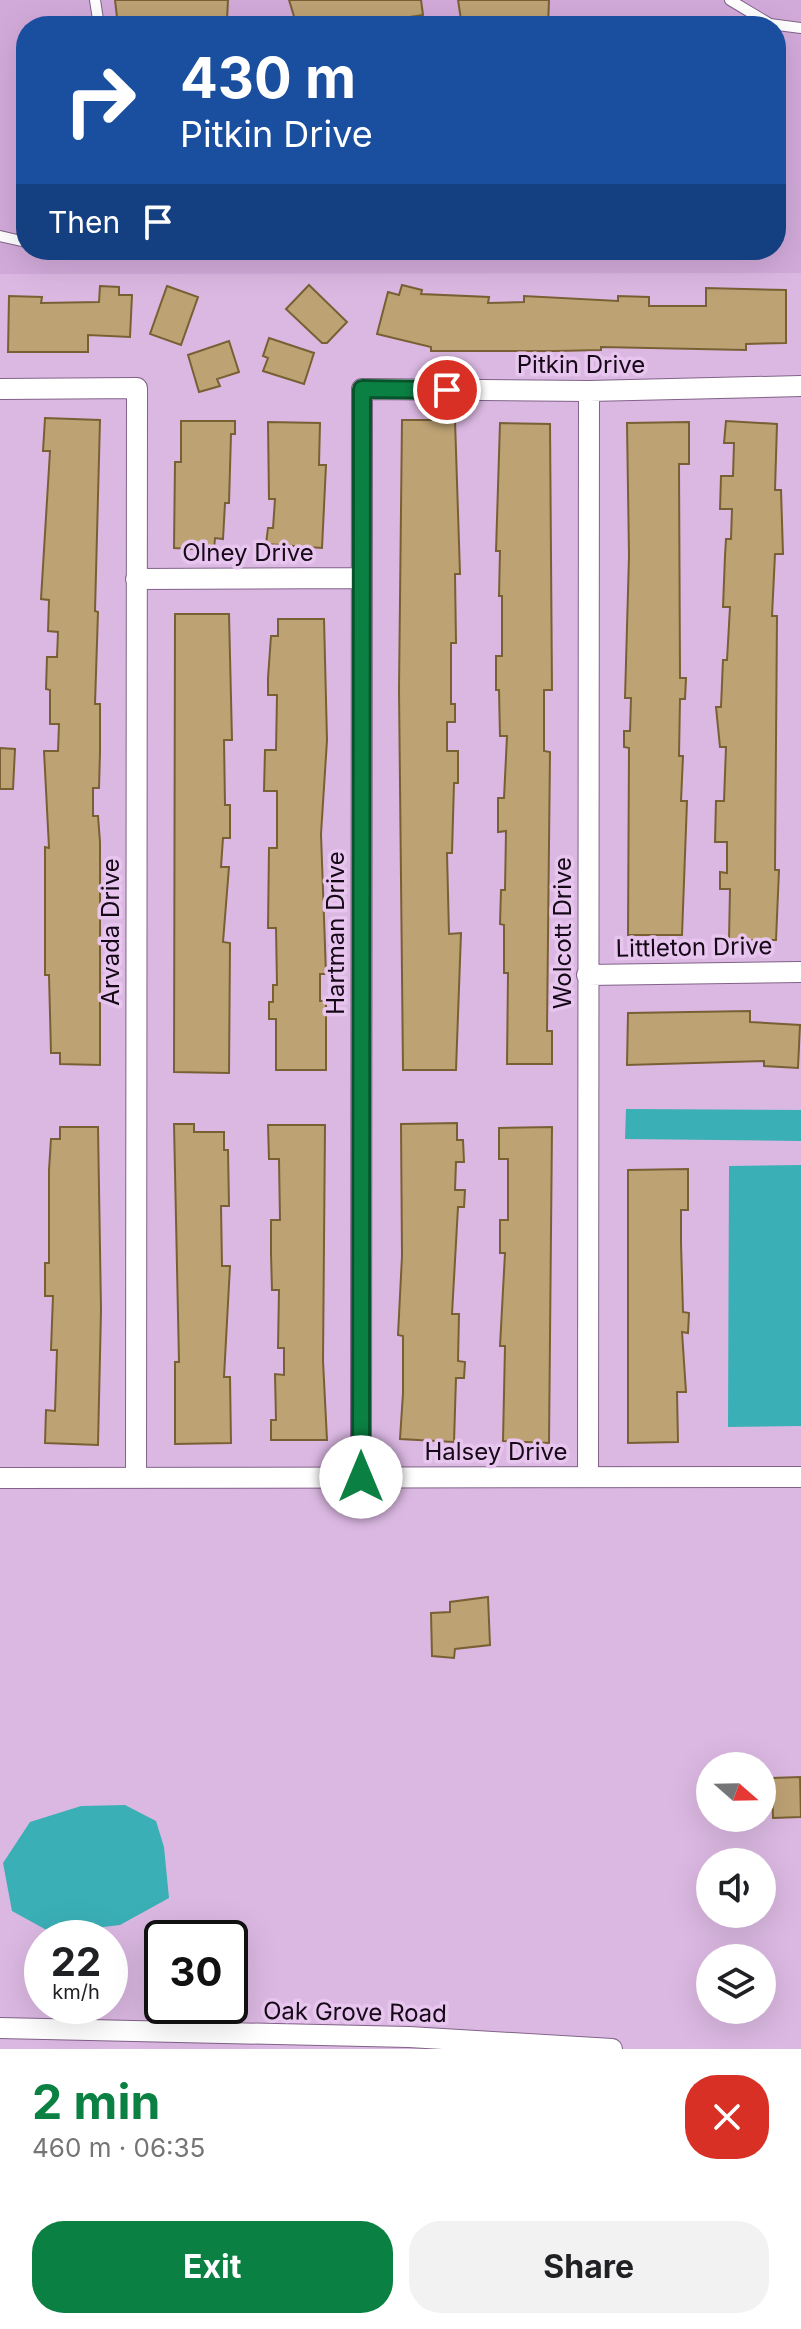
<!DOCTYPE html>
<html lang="en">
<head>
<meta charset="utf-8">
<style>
  :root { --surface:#fff; --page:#f2f2f2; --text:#202124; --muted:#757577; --accent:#0b8043 }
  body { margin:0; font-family:Inter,sans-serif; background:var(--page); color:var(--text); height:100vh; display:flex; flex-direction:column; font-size:30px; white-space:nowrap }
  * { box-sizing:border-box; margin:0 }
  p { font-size:26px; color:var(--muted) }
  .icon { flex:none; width:44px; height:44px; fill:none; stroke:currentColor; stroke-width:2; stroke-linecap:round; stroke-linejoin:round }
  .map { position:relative; height:2049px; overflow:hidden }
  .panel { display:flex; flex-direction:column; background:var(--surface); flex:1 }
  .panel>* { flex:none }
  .top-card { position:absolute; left:16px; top:16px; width:770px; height:244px; border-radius:32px; box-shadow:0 8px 32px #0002; background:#1a4fa0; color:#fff; overflow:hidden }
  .needle { width:52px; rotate:110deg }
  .controls { position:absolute; left:696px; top:1752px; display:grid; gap:16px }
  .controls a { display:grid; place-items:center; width:80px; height:80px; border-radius:50%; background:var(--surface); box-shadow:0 8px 32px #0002; font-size:40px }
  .speed { position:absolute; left:24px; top:1920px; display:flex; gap:16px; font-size:40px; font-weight:700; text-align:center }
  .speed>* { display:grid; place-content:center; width:104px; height:104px; border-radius:50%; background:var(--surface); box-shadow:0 8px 32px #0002; line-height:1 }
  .speed small { font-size:20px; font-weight:400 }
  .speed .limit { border:4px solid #111; border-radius:12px; background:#fff; color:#111 }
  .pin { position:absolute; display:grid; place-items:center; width:68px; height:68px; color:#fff; margin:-34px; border:4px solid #fff; border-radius:50%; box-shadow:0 2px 8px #0007 }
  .me { position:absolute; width:88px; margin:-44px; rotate:0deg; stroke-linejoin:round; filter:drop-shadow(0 0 6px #0008) }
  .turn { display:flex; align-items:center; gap:28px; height:168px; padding:0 32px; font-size:36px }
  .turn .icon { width:104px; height:104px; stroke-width:2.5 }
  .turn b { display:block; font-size:56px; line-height:68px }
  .then { display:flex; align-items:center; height:76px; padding:0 32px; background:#0003; gap:16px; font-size:30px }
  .round { display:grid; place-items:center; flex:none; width:84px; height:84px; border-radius:32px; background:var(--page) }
  .summary { display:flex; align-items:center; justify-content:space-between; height:136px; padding:0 32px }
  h1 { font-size:48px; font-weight:700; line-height:60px; color:var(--accent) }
  .cta { display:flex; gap:16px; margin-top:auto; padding:16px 32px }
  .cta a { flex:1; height:92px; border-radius:32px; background:var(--accent); color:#fff; font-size:32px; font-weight:700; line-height:92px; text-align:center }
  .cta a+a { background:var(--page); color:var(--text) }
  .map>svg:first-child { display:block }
  .built { fill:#d2aada; fill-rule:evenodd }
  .water { fill:#3bafb6 }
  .building { fill:#bda274; stroke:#796034; stroke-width:2 }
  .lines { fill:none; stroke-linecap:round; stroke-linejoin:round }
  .lane-casing { stroke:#816288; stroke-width:12 }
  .street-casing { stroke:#816288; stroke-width:22 }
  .lane { stroke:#fff; stroke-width:10 }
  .street { stroke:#fff; stroke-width:20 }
  .route-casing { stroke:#07532c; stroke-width:20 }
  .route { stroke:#0b8043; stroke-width:14 }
  .labels { text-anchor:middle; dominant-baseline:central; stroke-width:7; stroke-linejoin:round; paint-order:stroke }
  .street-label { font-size:24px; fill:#150917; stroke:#e8c5ef }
</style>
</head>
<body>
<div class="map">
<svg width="801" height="2049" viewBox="0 0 801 2049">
  <rect width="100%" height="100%" fill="#dbb8e2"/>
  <path class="built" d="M0 0H801V273L0 274ZM26 26H776V250H26Z"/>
  <path class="water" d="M626 1109 801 1110V1141L625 1139Z
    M801 1165V1426L728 1427 729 1166Z
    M125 1805 156 1821 164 1847 169 1898 120 1925 52 1933 12 1911 3 1863 30 1822 81 1806Z"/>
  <path class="building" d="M115 0H228L227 20 218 22V26H118Z
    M289 0H421L423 15 389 20 390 26H297Z
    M458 0H549L548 26H462Z
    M309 285 347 322 327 343H322L286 309Z
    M402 285 422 290 421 294 489 297 488 303 524 302V296L618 301V296L649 297V306H706V288L786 290V343L746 344V350L601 347V350L556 351H431V347L377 334 388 292 399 295Z
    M100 286 119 287V295H132L130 337 88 335V352H8L9 296 42 297 41 303 99 302Z
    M167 286 198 297 181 345 150 334Z
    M269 338 314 353 304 384 263 371 268 358 263 356Z
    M229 341 239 372 217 379 220 386 199 392 188 355Z
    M45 418 100 420 95 611 98 612 95 704H100V752L99 788H93V816H98L100 842V1065L60 1064V1053H51L49 975H45V847L49 848 44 751H58L59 724H50V690L46 689 47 657H57L58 632 48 631 49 600 41 599 50 451H43Z
    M402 420H455L460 574H455L456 643H451V704H455V722H447V751H458V783H454L452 853H447L449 934 461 933 456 1070H403L399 689Z
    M181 421H235V434H231L229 503H225L223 539 215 538 214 550 174 548 175 462H181Z
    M726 421 777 424 775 490H781L783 554H775L772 616H777L775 870H779L776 940H729L730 889H720V872L727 873V842H715L716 801H724L726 747H720L716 707H721L723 660H727L730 607H723L725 556 726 539H731L732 509H720L721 476H733L734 443H724Z
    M268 422 320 423 319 465H326L322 548 266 544 268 528H273L275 499H269Z
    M689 422V464H679L680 678H686L685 699H680L679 756H683L681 801H687L682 935H628L629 748 624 747V731H630L631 698H625L629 556 627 423Z
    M500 423 550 424 552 690H544V751L550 752 547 1031H552V1064H507L508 973H504V925L500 924 501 890H505L506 831 498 832V798H504L507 736H500L499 690H496V656H502V596H499L500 551H496Z
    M175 614H229L232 740H224L225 805H230V838H223L221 867H229L223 942 230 943 229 1073 174 1072Z
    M278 619H324L327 740 321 834 326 974H320V1001H326V1070H276V1019H269V1002H273V985H277L276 928H268L269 848H277V791H264L265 750H276L277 695H268V678L271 636H278Z
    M0 748 15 749 13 789H0Z
    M750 1011V1022L800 1025 798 1068 764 1066V1061L627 1065 628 1013Z
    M457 1123V1140H463L464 1162H456L455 1190H465L464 1207H458L452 1314H459L458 1361 465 1362 464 1378H456L454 1442 400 1439 403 1393V1336L398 1335 402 1256 401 1124Z
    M174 1124H194V1132H224V1150H228L229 1206H221L222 1266H230L224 1377H230L231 1443 175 1444V1362H179Z
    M268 1125H325L323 1361 327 1440H271V1420H276L275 1374 284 1375V1348H278L279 1290H272L271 1254V1220H280L279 1159H269Z
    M60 1127H98L101 1310 98 1445 45 1443 46 1410 55 1411 57 1350H51L53 1296H45V1263H49V1170L51 1139H60Z
    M552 1127 549 1443 503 1441 505 1346H500L505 1253H500V1220H508V1159H499V1128Z
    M688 1169V1210H681V1243L683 1312 689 1313 688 1333 682 1332 686 1392H677L678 1442 628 1443V1170Z
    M488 1597 490 1645 455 1649 454 1658 432 1656 431 1613 450 1612V1602Z
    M800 1777 801 1817 773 1818 772 1778Z"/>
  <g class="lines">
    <defs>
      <path id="lane" d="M95 0 99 26
        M730 0 770 24 801 28
        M0 236 26 242"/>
      <path id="street" d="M0 389 137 388 136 1476
        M136 579 360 578
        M587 975 801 972
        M588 1476 589 391
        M361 1477 362 389 589 391 801 386
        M0 1478 801 1477
        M0 2028 409 2037 612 2049"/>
    </defs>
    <use href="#lane" class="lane-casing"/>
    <use href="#street" class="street-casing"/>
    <use href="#lane" class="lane"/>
    <use href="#street" class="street"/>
  </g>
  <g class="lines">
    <defs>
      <path id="route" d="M361 1477 362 389 447 390"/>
    </defs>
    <use href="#route" class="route-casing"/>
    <use href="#route" class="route"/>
  </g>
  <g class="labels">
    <g class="street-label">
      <text x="581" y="364">Pitkin Drive</text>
      <text x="248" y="552">Olney Drive</text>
      <text transform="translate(110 932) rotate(-90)">Arvada Drive</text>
      <text transform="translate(335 933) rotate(-90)">Hartman Drive</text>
      <text transform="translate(562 933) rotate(-90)">Wolcott Drive</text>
      <text transform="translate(694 947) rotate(-1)">Littleton Drive</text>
      <text x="496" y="1451">Halsey Drive</text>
      <text transform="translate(355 2012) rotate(1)">Oak Grove Road</text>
    </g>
  </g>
</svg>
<div class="controls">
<a><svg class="needle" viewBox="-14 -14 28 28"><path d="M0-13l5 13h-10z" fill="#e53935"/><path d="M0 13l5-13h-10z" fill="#757577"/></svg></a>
<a><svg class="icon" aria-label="sound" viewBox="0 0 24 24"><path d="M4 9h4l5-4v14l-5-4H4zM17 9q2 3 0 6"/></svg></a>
<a><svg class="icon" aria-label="layers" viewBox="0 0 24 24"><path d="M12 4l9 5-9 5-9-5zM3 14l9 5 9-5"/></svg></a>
</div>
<div class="speed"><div>22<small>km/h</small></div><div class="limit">30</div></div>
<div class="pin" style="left:447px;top:390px;background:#d93025"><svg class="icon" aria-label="arrive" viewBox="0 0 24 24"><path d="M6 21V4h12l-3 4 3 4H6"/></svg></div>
<svg class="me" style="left:361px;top:1477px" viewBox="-20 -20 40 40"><circle r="19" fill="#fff"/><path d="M0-13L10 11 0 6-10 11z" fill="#0b8043"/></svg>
<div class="top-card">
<div class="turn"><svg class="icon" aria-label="right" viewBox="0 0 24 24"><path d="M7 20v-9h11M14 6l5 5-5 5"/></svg><div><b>430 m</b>Pitkin Drive</div></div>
<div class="then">Then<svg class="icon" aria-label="arrive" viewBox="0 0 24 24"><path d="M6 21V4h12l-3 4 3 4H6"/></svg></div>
</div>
</div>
<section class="panel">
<div class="summary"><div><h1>2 min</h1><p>460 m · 06:35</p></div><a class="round" style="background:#d93025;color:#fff"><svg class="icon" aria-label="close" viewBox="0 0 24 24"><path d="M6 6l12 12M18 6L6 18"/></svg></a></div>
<div class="cta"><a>Exit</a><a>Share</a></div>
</section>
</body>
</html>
